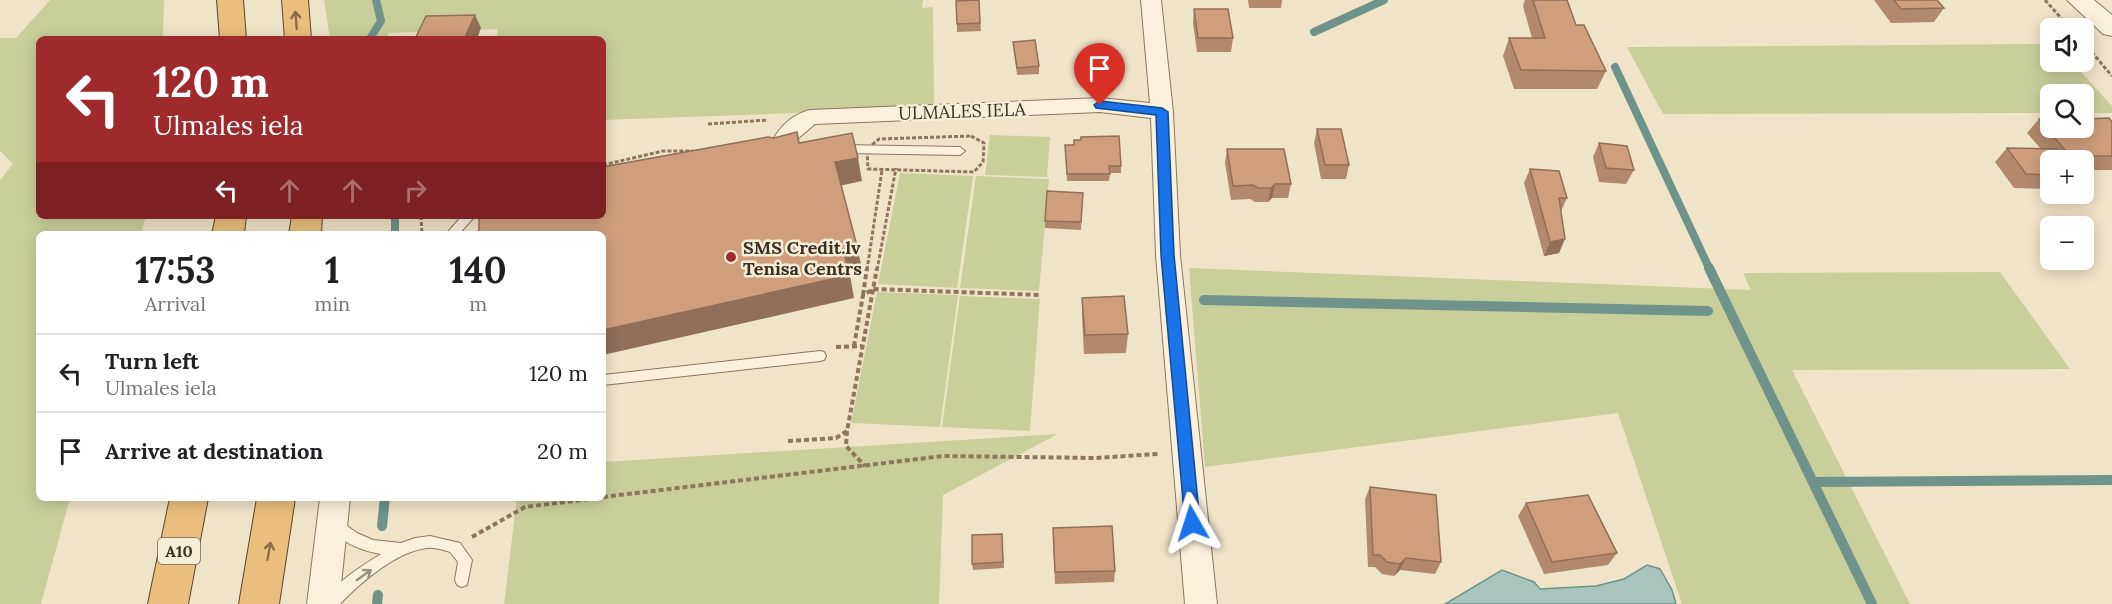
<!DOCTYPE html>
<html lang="en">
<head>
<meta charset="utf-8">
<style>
  :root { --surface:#fff; --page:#f6f6f6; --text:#202124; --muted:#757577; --line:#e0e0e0 }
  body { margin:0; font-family:Lora,serif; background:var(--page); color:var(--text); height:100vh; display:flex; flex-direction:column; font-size:22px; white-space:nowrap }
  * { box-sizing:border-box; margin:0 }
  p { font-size:20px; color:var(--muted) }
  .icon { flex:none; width:33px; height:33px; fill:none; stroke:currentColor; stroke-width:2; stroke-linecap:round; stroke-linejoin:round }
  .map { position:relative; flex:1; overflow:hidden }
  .drawer { position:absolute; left:36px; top:231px; width:570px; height:270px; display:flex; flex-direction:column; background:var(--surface); border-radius:9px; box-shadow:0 3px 15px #0003 }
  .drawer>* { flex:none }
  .guide { position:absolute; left:36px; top:36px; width:570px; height:183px; border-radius:9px; box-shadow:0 3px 15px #0003; background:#9e2a2b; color:#fff; overflow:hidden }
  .controls { position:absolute; left:2040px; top:18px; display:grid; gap:12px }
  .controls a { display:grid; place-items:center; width:54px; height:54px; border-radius:9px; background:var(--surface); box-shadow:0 3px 15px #0003; font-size:30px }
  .pin { position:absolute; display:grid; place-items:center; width:51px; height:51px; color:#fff; margin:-62px -26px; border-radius:50% 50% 50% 0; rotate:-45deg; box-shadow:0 0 6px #0007 }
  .pin .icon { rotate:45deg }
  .me { position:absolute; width:66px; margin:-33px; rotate:354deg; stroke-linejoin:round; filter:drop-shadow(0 0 4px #0008) }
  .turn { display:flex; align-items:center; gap:21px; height:126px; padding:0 18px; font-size:27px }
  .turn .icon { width:78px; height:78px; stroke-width:2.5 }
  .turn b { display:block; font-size:42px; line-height:51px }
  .lanes { display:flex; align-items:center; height:57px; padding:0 18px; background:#0003; justify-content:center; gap:30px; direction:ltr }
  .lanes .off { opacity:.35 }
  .eta { display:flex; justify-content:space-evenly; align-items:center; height:102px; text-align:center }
  .eta b { font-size:36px; font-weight:700; line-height:42px }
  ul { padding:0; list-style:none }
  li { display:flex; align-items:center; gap:18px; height:78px; padding:0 18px; border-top:2px solid var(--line) }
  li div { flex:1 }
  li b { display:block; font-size:22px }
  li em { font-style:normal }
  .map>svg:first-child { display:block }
  .green { fill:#c9cf9b }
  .water { fill:#a9c4bc; stroke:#6f938a; stroke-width:1.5 }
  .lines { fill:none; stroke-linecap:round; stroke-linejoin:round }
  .stream-far1 { stroke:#6f938a; stroke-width:8 }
  .stream { stroke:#6f938a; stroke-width:10 }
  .service-casing { stroke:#8d765c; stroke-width:2 }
  .minor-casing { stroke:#8d765c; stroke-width:2 }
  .tertiary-casing { stroke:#8d765c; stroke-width:2 }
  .trunk-casing { stroke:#5b4430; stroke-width:2 }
  .path-far1 { stroke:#8d765c; stroke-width:3; stroke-dasharray:4 2; stroke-linecap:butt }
  .path { stroke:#8d765c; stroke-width:4; stroke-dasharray:5 3; stroke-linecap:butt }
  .service { fill:#faf1dc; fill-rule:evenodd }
  .minor { fill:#faf1dc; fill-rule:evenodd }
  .tertiary { fill:#faf1dc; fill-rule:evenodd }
  .trunk { fill:#eabe7c; fill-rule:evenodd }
  .wall { fill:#b2896c }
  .shaded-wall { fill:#916f58 }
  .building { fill:#cf9f7d; stroke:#916f58; stroke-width:1.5 }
  .oneway { stroke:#8b6f49 }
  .oneway2 { stroke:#9c907e }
  .route { fill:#1a73e8; stroke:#114b97; stroke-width:1.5 }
  .poi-dot { fill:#9e2a2b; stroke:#f7eed8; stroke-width:2 }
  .labels { text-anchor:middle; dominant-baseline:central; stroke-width:5; stroke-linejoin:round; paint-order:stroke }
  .shield { fill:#f7eed8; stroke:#756857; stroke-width:1.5 }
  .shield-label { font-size:16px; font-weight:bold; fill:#3d2e20 }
  .street-label { font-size:18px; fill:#3d2e20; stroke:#f7eed8 }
  .poi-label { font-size:18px; font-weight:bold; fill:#3d2e20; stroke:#f7eed8; text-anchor:start }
</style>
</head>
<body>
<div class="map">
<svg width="2112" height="604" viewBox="0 0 2112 604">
  <rect width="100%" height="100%" fill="#f0e4c8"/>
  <path class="green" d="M50 0H164L163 39H39V216H146L141 234H39V498H70L41 604H0V180L13 164 0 151V38H16Z
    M324 0H923L922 8 933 7 934 108 603 120V39H496L498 29 389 33 386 39H330Z
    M2050 44V62H2072L2112 106V113H2084V94H2050V113L1663 114 1627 47Z
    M990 135 1050 137 1047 177 985 175Z
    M900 173 973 176 957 288 878 284Z
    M976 176 1049 179 1039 291 960 288Z
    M1189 268 1751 290 1743 273 2000 272 2070 369 1792 370 1910 604H1682L1618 413 1205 467Z
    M877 292 958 295 940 427 851 423Z
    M960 296 1040 299 1030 431 942 427Z
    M1058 434 943 495 939 604H504L517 498H603V462Z"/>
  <path class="water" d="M1647 565 1660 569 1672 590 1676 604H1445L1502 570 1534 582 1540 589 1596 586 1624 579Z"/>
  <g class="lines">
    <path class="stream-far1" d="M1314 32 1384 0
      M371 37 381 21 376 0
      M1615 67 1710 270
      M395 216V234"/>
    <path class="stream" d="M1709 268 1872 604
      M1204 300 1708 311
      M1814 482 2112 480
      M382 526 385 498
      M377 604 378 595"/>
    <defs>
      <path id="service" d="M842 145 960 147 965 151 960 155 842 153 837 149Z
        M462 216H475L459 234H446Z
        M820 351 824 352 826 356 824 360 820 361 603 385V375Z
        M336 518 357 533 373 540 401 543 415 538 430 536 460 543 472 560 467 585 462 587 457 585 455 580 458 562 450 552C443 550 435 547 427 548 397 551 360 583 340 604H323C331 585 363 565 381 554 362 551 338 542 329 524L331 520Z"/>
      <path id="minor" d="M1141 0H1161L1173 112 1180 255 1217 604H1185L1156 255 1151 118 1100 112 815 124 795 141 787 157 779 160 771 157 768 152C774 132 789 115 810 110L1100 98 1150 103Z
        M320 498H350L339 604H307Z"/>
      <path id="tertiary" d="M2067 0H2094L2112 15V36L2103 34Z"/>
      <path id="trunk" d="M217 0H243L246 39H220Z
        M282 0H308L311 39H285Z
        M216 216H246L244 234H212Z
        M292 216H322L321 234H289Z
        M170 498H208L188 604H148Z
        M257 498H295L279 604H239Z"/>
    </defs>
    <use href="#service" class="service-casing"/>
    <use href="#minor" class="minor-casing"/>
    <use href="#tertiary" class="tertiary-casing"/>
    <use href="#trunk" class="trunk-casing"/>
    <path class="path-far1" d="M2045 0 2070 28
      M2084 43 2112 76
      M708 124 768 120
      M971 136 984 143 983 162 974 172 868 169 867 149 879 139Z
      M603 165 663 151H693
      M421 216 422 234
      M867 270 882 170
      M877 270 896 168"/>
    <path class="path" d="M863 295 867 268
      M854 346 863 295 874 289 1041 295
      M836 347 862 346
      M847 431 846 446 865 466
      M788 441 836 438 847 431 877 268
      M603 497 943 456 1095 458 1158 454
      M472 537 525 507 597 498"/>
    <use href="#service" class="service"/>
    <use href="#minor" class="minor"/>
    <use href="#tertiary" class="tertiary"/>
    <use href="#trunk" class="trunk"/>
  </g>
  <path class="wall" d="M979 0 981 31 957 32V24Z
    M1248 0H1282L1281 8H1249Z
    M1525 0H1567L1576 25 1606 71 1597 89H1514L1503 56 1509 38H1532L1523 6Z
    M1874 0H1937L1944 8 1934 22 1891 23Z
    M1194 9 1233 38 1231 52H1197L1193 23Z
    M1013 42 1039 66V74L1017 75Z
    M2039 119 2112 122V170H2084V160H2050V189L2014 188 1995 162 2007 148 2041 149 2027 133Z
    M1317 129 1349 165 1346 179H1321L1314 143Z
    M1599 143 1634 170 1626 184 1599 182 1593 157Z
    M1065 145 1121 166V173H1110L1109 181H1067Z
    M1227 149 1291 184 1288 198H1272L1268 202H1255L1250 199 1231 200 1225 163Z
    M1530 169 1567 198 1561 211 1559 253 1544 256 1524 183Z
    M1083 193 1081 230 1045 228V221Z
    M1082 298 1128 334 1126 353 1084 354 1082 317Z
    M1370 487 1441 562 1435 574 1400 570 1394 576 1382 574 1375 567H1368L1365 499Z
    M1526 503 1617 553 1608 565 1544 574 1518 516Z
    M1002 534 1004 568 973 570 972 564Z
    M1053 540 1115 571 1114 582 1055 584Z"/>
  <path class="shaded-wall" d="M475 15 481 28 477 39H464Z
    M858 158 862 181 839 186 835 162Z
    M1275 184 1272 198 1268 202 1271 188Z
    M1565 239 1559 253 1544 256 1550 242Z
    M857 246 862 269 848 272 843 249Z
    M850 275 854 298 603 355V330Z
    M1406 558 1400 570 1394 576 1400 564Z"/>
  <path class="building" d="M979 0 980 23 957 24 956 1Z
    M1533 0H1567L1576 25H1584L1606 71 1521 70 1509 38H1545Z
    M1894 0H1937L1944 8 1901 9Z
    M1194 9H1228L1233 38H1198Z
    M475 15 464 39H415L426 16Z
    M1035 40 1039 66 1017 68 1013 42Z
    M2109 118 2112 122V156H2070L2039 119H2050V128H2084V119Z
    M1317 129H1341L1349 165H1325Z
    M797 132 799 143 852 133 858 158 835 162 857 246 843 249 850 275 603 330V234H479V216H603V167L768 137 774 138Z
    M1119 136 1121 166H1109L1110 174H1067L1065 145H1074V140H1081V137Z
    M1599 143 1627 146 1634 170 1606 168Z
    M2007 148 2057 149 2066 160H2050V175L2026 174Z
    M1227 149H1284L1291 184H1275L1271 188H1258L1253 185 1233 186Z
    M1530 169 1559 171 1567 198H1559L1565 239 1550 242Z
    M1047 191 1083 193 1081 222 1045 221Z
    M1124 296 1128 334 1085 335 1082 298Z
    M1370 487 1436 495 1441 562 1406 558 1400 564 1387 562 1380 555H1373Z
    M1588 495 1617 553 1552 562 1526 503Z
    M1112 526 1115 571 1055 572 1053 528Z
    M1002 534 1003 562 972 564V535Z"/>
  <defs><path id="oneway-shaft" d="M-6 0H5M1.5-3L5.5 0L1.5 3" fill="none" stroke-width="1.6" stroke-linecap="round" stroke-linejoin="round" transform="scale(1.5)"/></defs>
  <g class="oneway">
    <use href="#oneway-shaft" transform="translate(296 20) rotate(-95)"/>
    <use href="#oneway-shaft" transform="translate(269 551) rotate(-80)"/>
  </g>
  <use class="oneway2" href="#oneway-shaft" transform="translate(364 575) rotate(-36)"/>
  <path class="route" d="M1100 101 1162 108 1168 112 1174 255 1200 523 1198 528 1192 530 1187 528 1185 523 1161 255 1156 115 1096 108 1094 105Z"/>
  <circle class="poi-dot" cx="731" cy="257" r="6"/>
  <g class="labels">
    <rect class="shield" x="158" y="538" width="42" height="26" rx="4.5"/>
    <g class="shield-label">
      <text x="179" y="551">A10</text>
    </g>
    <g class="street-label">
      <text transform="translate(962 111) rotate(-2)">ULMALES IELA</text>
    </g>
    <g class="poi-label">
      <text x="743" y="247">SMS Credit.lv<tspan x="743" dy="21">Tenisa Centrs</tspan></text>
    </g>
  </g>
</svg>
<div class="controls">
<a><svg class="icon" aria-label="sound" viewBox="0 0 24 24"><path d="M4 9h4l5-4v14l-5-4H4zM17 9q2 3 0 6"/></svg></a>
<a><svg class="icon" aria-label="search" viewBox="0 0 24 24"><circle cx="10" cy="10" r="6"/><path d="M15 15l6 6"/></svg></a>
<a>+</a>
<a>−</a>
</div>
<div class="pin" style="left:1100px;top:105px;background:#d93025"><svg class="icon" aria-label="arrive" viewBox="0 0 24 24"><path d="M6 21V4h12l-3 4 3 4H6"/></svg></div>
<svg class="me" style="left:1192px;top:523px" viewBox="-20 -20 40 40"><path d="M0-17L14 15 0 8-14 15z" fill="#1a73e8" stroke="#fff" stroke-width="4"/></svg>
<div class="guide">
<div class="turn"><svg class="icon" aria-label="left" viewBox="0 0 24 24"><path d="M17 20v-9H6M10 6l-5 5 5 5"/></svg><div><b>120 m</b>Ulmales iela</div></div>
<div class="lanes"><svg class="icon" aria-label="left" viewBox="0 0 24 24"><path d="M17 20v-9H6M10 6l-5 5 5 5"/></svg><svg class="icon off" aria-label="ahead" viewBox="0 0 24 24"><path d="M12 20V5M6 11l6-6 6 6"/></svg><svg class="icon off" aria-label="ahead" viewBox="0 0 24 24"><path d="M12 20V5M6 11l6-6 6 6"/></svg><svg class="icon off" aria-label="right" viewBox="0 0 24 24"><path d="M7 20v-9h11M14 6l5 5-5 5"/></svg></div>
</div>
<section class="drawer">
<div class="eta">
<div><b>17:53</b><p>Arrival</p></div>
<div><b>1</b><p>min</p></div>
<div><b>140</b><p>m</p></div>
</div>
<ul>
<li><svg class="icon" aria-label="left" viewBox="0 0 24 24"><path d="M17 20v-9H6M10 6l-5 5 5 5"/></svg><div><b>Turn left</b><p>Ulmales iela</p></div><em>120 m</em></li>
<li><svg class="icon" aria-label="arrive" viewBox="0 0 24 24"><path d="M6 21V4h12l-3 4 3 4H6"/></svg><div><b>Arrive at destination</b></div><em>20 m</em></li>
</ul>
</section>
</div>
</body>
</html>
